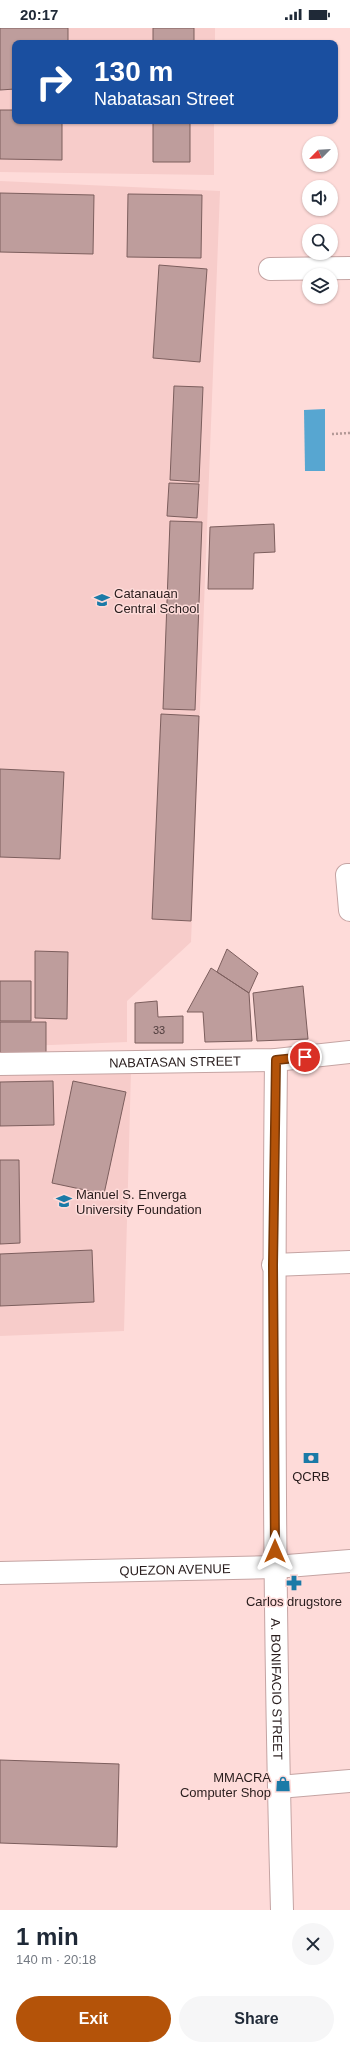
<!DOCTYPE html>
<html lang="en">
<head>
<meta charset="utf-8">
<style>
  :root { --surface:#fff; --page:#f6f6f7; --text:#1f2937; --muted:#747a83; --accent:#b45309 }
  body { margin:0; font-family:Arial,sans-serif; background:var(--page); color:var(--text); height:100vh; display:flex; flex-direction:column; font-size:15px; white-space:nowrap }
  * { box-sizing:border-box; margin:0 }
  p { font-size:13px; color:var(--muted) }
  .icon { flex:none; width:22px; height:22px; fill:none; stroke:currentColor; stroke-width:2; stroke-linecap:round; stroke-linejoin:round }
  .map { position:relative; height:1882px; overflow:hidden }
  .details { display:flex; flex-direction:column; background:var(--surface); flex:1 }
  .details>* { flex:none }
  .top-card { position:absolute; left:12px; top:12px; width:326px; height:84px; border-radius:8px; box-shadow:0 1px 3px #0004; background:#1a4fa0; color:#fff; overflow:hidden }
  .needle { width:26px; rotate:246deg }
  .buttons { position:absolute; left:302px; top:108px; display:grid; gap:8px }
  .buttons a { display:grid; place-items:center; width:36px; height:36px; border-radius:50%; background:var(--surface); box-shadow:0 1px 3px #0004; font-size:20px }
  .pin { position:absolute; display:grid; place-items:center; width:34px; height:34px; color:#fff; margin:-17px; border:2px solid #fff; border-radius:50%; box-shadow:0 1px 4px #0007 }
  .me { position:absolute; width:44px; margin:-22px; rotate:0deg; stroke-linejoin:round; filter:drop-shadow(0 0 3px #0008) }
  .turn { display:flex; align-items:center; gap:14px; height:84px; padding:0 16px; font-size:18px }
  .turn .icon { width:52px; height:52px; stroke-width:2.5 }
  .turn b { display:block; font-size:28px; line-height:34px }
  .round { display:grid; place-items:center; flex:none; width:42px; height:42px; border-radius:21px; background:var(--page) }
  .summary { display:flex; align-items:center; justify-content:space-between; height:68px; padding:0 16px }
  h1 { font-size:24px; font-weight:700; line-height:30px }
  .primary-button { display:flex; gap:8px; margin-top:auto; padding:8px 16px }
  .primary-button a { flex:1; height:46px; border-radius:24px; background:var(--accent); color:#fff; font-size:16px; font-weight:700; line-height:46px; text-align:center }
  .primary-button a+a { background:var(--page); color:var(--text) }
  .status { display:flex; justify-content:space-between; align-items:center; height:28px; padding:0 20px; background:var(--surface); direction:ltr }
  .status svg { height:11px; fill:currentColor }
  .map>svg:first-child { display:block }
  .built { fill:#f7ccca }
  .water { fill:#57a6d1 }
  .building { fill:#be9d9c; stroke:#7c5e5d }
  .lines { fill:none; stroke-linecap:round; stroke-linejoin:round }
  .minor-casing { stroke:#c5a4a3; stroke-width:24 }
  .tertiary-casing { stroke:#c5a4a3; stroke-width:24 }
  .path { stroke:#b39896; stroke-width:2.5; stroke-dasharray:2 2; stroke-linecap:butt }
  .minor { stroke:#fff; stroke-width:22 }
  .tertiary { stroke:#fff; stroke-width:22 }
  .route-casing { stroke:#753606; stroke-width:10 }
  .route { stroke:#b45309; stroke-width:7 }
  .labels { text-anchor:middle; dominant-baseline:central; stroke-width:3; stroke-linejoin:round; paint-order:stroke }
  .number-label { font-size:11px; fill:#4e3c3c }
  .poi-label { font-size:13px; fill:#281c1c; stroke:#fedbd9; text-anchor:start }
  .street-label { font-size:13px; fill:#281c1c; stroke:#fedbd9 }
</style>
</head>
<body>
<div class="status"><b>20:17</b><svg viewBox="0 0 49 12"><path d="M0 12V9h3v3zM5 12V6h3v6zM10 12V3h3v9zM15 12V0h3v12zM26 1h20v11H26zM47 4h2v5h-2z"/></svg></div>
<div class="map">
<svg width="350" height="1882" viewBox="0 0 350 1882">
  <rect width="100%" height="100%" fill="#fedbd9"/>
  <path class="built" d="M0 0H215V15H15V93H214V147L0 144Z
    M0 153 220 163 191 914 127 973V1014L0 1019Z
    M0 1043H131L124 1303 0 1308Z"/>
  <path class="water" d="M325 381V443H305L304 382Z"/>
  <path class="building" d="M0 0H68V15H15V61L0 62Z
    M153 0H194V15H153Z
    M0 82H15V93H62V132L0 131Z
    M153 93H190V134H153Z
    M0 165 94 167 93 226 0 224Z
    M128 166 202 167 201 230 127 229Z
    M159 237 207 241 200 334 153 330Z
    M174 358 203 359 199 454 170 452Z
    M169 455 199 456 197 490 167 488Z
    M170 493 202 494 195 682 163 681Z
    M274 496 275 524 254 525 253 561H208L210 499Z
    M161 686 199 688 191 893 152 891Z
    M0 741 64 744 60 831 0 829Z
    M227 921 258 945 249 965 217 944Z
    M35 923 68 924 67 991 35 990Z
    M211 940 249 965 252 1013 205 1014 203 984H187Z
    M0 953H31V993H0Z
    M303 958 308 1011 257 1013 253 965Z
    M157 973 158 989 183 988V1015H135V975Z
    M0 994H46V1027L0 1028Z
    M53 1053 54 1097 0 1098V1054Z
    M73 1053 126 1064 104 1166 52 1155Z
    M0 1132H19L20 1215 0 1216Z
    M92 1222 94 1274 0 1278V1226Z
    M0 1732 119 1736 117 1819 0 1815Z"/>
  <g class="lines">
    <defs>
      <g id="minor">
        <path d="M270 241 350 240"/>
        <path d="M350 847H347L350 882"/>
        <path id="s1" d="M276 1032C273 1316 274 1599 282 1882"/>
        <path id="s2" d="M0 1036 276 1032 350 1024"/>
        <path d="M273 1237 350 1234"/>
        <path d="M279 1759 350 1753"/>
      </g>
      <g id="tertiary">
        <path id="s3" d="M0 1545 275 1539 350 1533"/>
      </g>
    </defs>
    <use href="#minor" class="minor-casing"/>
    <use href="#tertiary" class="tertiary-casing"/>
    <path class="path" d="M332 406 350 405"/>
    <use href="#minor" class="minor"/>
    <use href="#tertiary" class="tertiary"/>
  </g>
  <g class="lines">
    <defs>
      <path id="route" d="M275 1523 273 1237 276 1032 305 1029"/>
    </defs>
    <use href="#route" class="route-casing"/>
    <use href="#route" class="route"/>
  </g>
  <defs>
    <symbol id="school-bare" viewBox="-9 -9 18 18"><path d="M0-5L7-2L0 1L-7-2ZM-4 1L0 2.5L4 1V4Q0 6-4 4Z" fill="#1b7aa7" stroke="#fedbd9" stroke-width="2.5" paint-order="stroke"/></symbol>
    <symbol id="university-bare" viewBox="-9 -9 18 18"><path d="M0-5L7-2L0 1L-7-2ZM-4 1L0 2.5L4 1V4Q0 6-4 4Z" fill="#1b7aa7" stroke="#fedbd9" stroke-width="2.5" paint-order="stroke"/></symbol>
    <symbol id="bank-bare" viewBox="-9 -9 18 18"><path d="M-6-4H6V4H-6ZM0-2.3a2.3 2.3 0 1 0 0 4.6a2.3 2.3 0 1 0 0-4.6Z" fill="#1b7aa7" stroke="#fedbd9" stroke-width="2.5" paint-order="stroke"/></symbol>
    <symbol id="pharmacy-bare" viewBox="-9 -9 18 18"><path d="M-2-6h4v4h4v4h-4v4h-4v-4h-4v-4h4Z" fill="#1b7aa7" stroke="#fedbd9" stroke-width="2.5" paint-order="stroke"/></symbol>
    <symbol id="shop-bare" viewBox="-9 -9 18 18"><path d="M-5-2.5h2.3a2.7 3.5 0 0 1 5.4 0H5L5.5 6h-11ZM-1.5-2.5h3a1.5 2.3 0 0 0-3 0Z" fill="#1b7aa7" stroke="#fedbd9" stroke-width="2.5" paint-order="stroke"/></symbol>
  </defs>
  <g fill-rule="evenodd">
    <use href="#school-bare" x="91" y="561" width="22" height="22"/>
    <use href="#university-bare" x="53" y="1162" width="22" height="22"/>
    <use href="#bank-bare" x="300" y="1419" width="22" height="22"/>
    <use href="#pharmacy-bare" x="283" y="1544" width="22" height="22"/>
    <use href="#shop-bare" x="272" y="1745" width="22" height="22"/>
  </g>
  <g class="labels">
    <g class="number-label">
      <text x="159" y="1002">33</text>
    </g>
    <g class="poi-label">
      <text x="114" y="565">Catanauan<tspan x="114" dy="15">Central School</tspan></text>
      <text x="76" y="1166">Manuel S. Enverga<tspan x="76" dy="15">University Foundation</tspan></text>
      <text x="311" y="1448" text-anchor="middle">QCRB</text>
      <text x="294" y="1573" text-anchor="middle">Carlos drugstore</text>
      <text x="271" y="1749" text-anchor="end">MMACRA<tspan x="271" dy="15">Computer Shop</tspan></text>
    </g>
    <g class="street-label">
      <text stroke="none"><textPath href="#s2" startOffset="175">NABATASAN STREET</textPath></text>
      <text stroke="none"><textPath href="#s3" startOffset="175">QUEZON AVENUE</textPath></text>
      <text stroke="none"><textPath href="#s1" startOffset="629">A. BONIFACIO STREET</textPath></text>
    </g>
  </g>
</svg>
<div class="buttons">
<a><svg class="needle" viewBox="-14 -14 28 28"><path d="M0-13l5 13h-10z" fill="#e53935"/><path d="M0 13l5-13h-10z" fill="#747a83"/></svg></a>
<a><svg class="icon" aria-label="sound" viewBox="0 0 24 24"><path d="M4 9h4l5-4v14l-5-4H4zM17 9q2 3 0 6"/></svg></a>
<a><svg class="icon" aria-label="search" viewBox="0 0 24 24"><circle cx="10" cy="10" r="6"/><path d="M15 15l6 6"/></svg></a>
<a><svg class="icon" aria-label="layers" viewBox="0 0 24 24"><path d="M12 4l9 5-9 5-9-5zM3 14l9 5 9-5"/></svg></a>
</div>
<div class="pin" style="left:305px;top:1029px;background:#d93025"><svg class="icon" aria-label="arrive" viewBox="0 0 24 24"><path d="M6 21V4h12l-3 4 3 4H6"/></svg></div>
<svg class="me" style="left:275px;top:1523px" viewBox="-20 -20 40 40"><path d="M0-17L14 15 0 8-14 15z" fill="#b45309" stroke="#fff" stroke-width="4"/></svg>
<div class="top-card">
<div class="turn"><svg class="icon" aria-label="right" viewBox="0 0 24 24"><path d="M7 20v-9h11M14 6l5 5-5 5"/></svg><div><b>130 m</b>Nabatasan Street</div></div>
</div>
</div>
<section class="details">
<div class="summary"><div><h1>1 min</h1><p>140 m · 20:18</p></div><a class="round"><svg class="icon" aria-label="close" viewBox="0 0 24 24"><path d="M6 6l12 12M18 6L6 18"/></svg></a></div>
<div class="primary-button"><a>Exit</a><a>Share</a></div>
</section>
</body>
</html>
